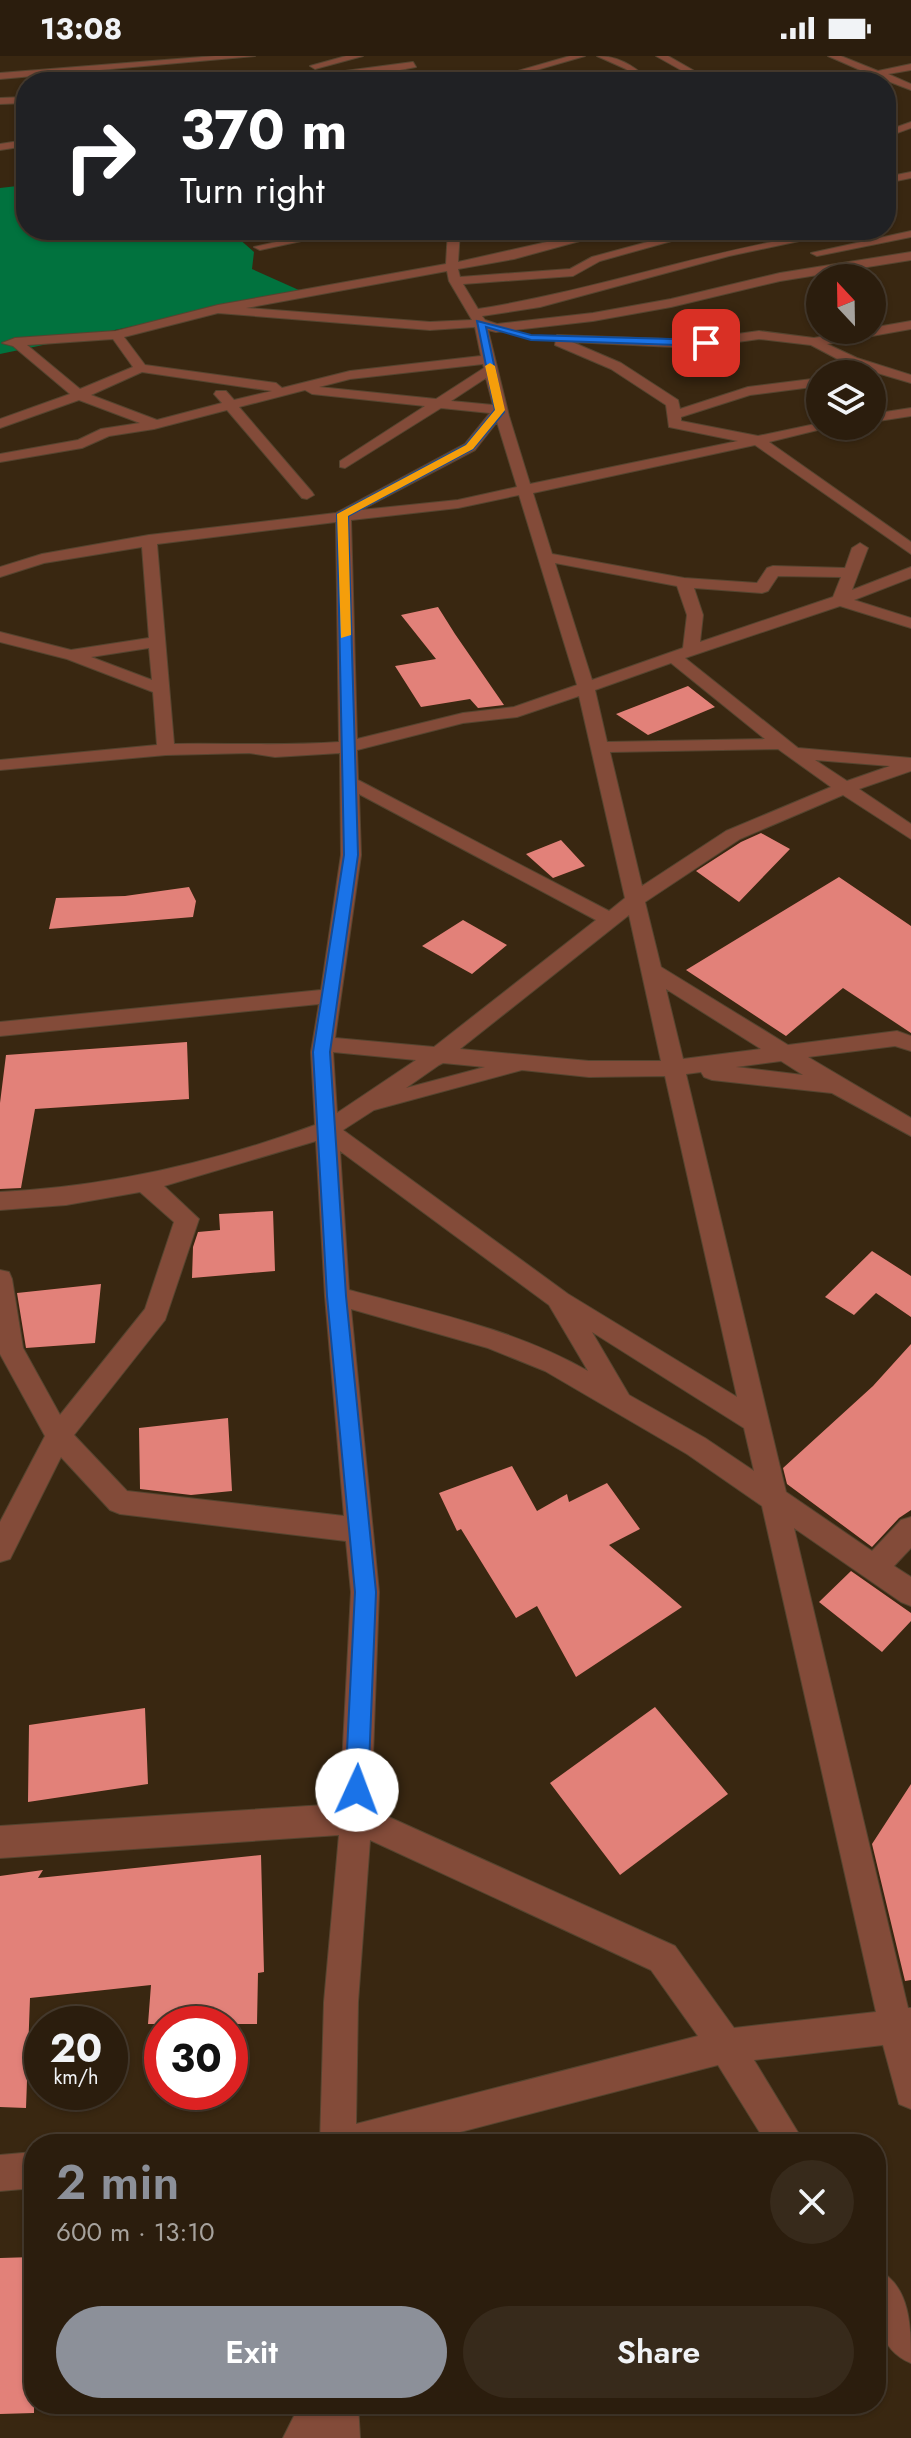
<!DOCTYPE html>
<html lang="en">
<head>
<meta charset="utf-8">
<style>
  :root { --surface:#2b1d0d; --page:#372a1b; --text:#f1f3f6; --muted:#a6a29d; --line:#473b2e; --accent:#8c9099 }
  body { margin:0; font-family:Jost,sans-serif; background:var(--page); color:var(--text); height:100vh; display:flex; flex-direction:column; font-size:30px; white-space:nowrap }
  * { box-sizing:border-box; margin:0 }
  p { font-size:26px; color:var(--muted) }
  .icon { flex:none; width:44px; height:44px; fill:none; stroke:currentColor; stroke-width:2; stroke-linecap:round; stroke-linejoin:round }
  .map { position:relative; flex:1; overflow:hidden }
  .side { position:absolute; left:24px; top:2078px; width:862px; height:280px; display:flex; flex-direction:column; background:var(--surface); border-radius:32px; box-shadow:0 2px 6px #0004,0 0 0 2px var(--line) }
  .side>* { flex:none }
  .guide { position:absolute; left:16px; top:16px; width:880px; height:168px; border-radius:32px; box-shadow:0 2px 6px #0004,0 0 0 2px var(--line); background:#202124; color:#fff; overflow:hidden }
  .needle { width:52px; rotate:338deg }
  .controls { position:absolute; left:806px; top:208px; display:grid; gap:16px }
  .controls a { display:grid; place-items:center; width:80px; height:80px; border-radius:50%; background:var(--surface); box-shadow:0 2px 6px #0004,0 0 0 2px var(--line); font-size:40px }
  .speed { position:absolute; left:24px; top:1950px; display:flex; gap:16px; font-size:40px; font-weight:700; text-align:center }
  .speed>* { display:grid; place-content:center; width:104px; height:104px; border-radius:50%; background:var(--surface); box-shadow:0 2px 6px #0004,0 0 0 2px var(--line); line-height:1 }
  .speed small { font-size:20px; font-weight:400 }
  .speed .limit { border:12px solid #d22; background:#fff; color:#111 }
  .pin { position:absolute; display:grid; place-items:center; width:68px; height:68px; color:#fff; margin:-34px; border-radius:16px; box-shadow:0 4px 12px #0006 }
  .me { position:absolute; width:88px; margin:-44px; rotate:2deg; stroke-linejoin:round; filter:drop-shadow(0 0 6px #0008) }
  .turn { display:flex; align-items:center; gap:28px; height:168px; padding:0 32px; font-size:36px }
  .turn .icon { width:104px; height:104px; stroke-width:2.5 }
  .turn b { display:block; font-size:56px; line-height:68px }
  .round { display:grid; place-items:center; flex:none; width:84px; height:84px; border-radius:42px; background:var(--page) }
  .summary { display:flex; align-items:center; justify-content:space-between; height:136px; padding:0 32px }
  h1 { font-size:48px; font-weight:600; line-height:60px; color:var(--accent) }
  .action { display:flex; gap:16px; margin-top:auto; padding:16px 32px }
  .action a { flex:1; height:92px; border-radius:48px; background:var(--accent); color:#fff; font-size:32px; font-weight:600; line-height:92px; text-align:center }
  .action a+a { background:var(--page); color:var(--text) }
  .status { display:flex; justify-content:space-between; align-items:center; height:56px; padding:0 40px; background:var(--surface); direction:ltr }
  .status svg { height:22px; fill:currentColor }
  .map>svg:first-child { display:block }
  .forest { fill:#01723e }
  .building { fill:#e28179 }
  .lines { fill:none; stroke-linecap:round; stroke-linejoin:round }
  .minor-casing { stroke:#55442f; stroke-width:2 }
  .minor { fill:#834b39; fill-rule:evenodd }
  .route { fill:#1a73e8; stroke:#114b97; stroke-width:2 }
  .slow { fill:#f59e0b }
</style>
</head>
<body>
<div class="status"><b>13:08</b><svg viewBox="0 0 49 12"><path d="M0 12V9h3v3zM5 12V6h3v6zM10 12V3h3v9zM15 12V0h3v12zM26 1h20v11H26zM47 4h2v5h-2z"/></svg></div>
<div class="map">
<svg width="911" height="2382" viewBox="0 0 911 2382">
  <rect width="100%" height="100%" fill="#392711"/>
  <path class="forest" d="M26 129V174H229L254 196 252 213 301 235 0 298V132Z"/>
  <path class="building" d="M438 551 455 578 504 649 478 652 470 643 421 651 395 610 436 603 401 559Z
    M688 630 715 651 648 679 616 658Z
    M761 777 790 793 739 846 696 815 741 786Z
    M561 784 585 810 553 822 526 798Z
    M839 821 911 870V977L843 932 786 980 686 914Z
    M189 831 196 845 193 861 49 873 56 842 125 840Z
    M463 864 507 889 472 918 422 890Z
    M187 986 189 1043 35 1053 21 1132 0 1133V1047L6 999Z
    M273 1155 275 1215 192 1222 193 1191 198 1176 220 1174 219 1158Z
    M872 1195 911 1220V1261L876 1237 854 1259 825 1241Z
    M101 1228 95 1287 26 1292 17 1237Z
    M911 1288V1454L899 1462 872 1491 787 1428 783 1412 873 1330Z
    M228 1362 232 1435 191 1439 140 1433 139 1372Z
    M512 1410 537 1455 567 1438 569 1446 607 1427 640 1473 609 1489 682 1551 576 1621 537 1550 516 1562 461 1473 457 1475 439 1437Z
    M851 1515 911 1557V1565L882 1596 819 1546Z
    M655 1651 728 1738 620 1819 550 1727Z
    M145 1652 148 1728 28 1746 29 1669Z
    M911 1728V1924L905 1925 872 1788Z
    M261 1799 264 1916 258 1917 257 1968H148L151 1929 30 1942 26 2052 0 2051V1820L43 1814 38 1822Z
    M34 2201V2357L0 2358V2202Z"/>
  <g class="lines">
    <defs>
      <path id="minor" d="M215 0H255L0 23V17Z
        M346 0H363L315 13 310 10Z
        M570 0H585L495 26H479Z
        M597 0C618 0 632 9 647 22L688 18 656 0H668L705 21 700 24 627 26 637 23 626 13Z
        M828 0H841L878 15 911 8V14L888 18 911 28V34L877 21 830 26 867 17Z
        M413 6 416 11 362 21 262 26Z
        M26 41V47L0 48V42Z
        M911 66V72L886 81V75Z
        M26 84V90L0 94V88Z
        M911 116V122L886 127V121Z
        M329 174H352L260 194 254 191Z
        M448 174H460L458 206 600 174H620L514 203 458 213 460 221 570 213 592 201 692 174H711L600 205 573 220 463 228 478 253C586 236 690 200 798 181L804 184 729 200 540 251 482 260 485 264 497 268 593 257 671 243 780 217 911 196V204L780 225 671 251 593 265 496 276 488 274 509 360 530 428 738 385 669 371 666 349 611 313 555 289 557 279 694 284 759 275 814 282 911 265V273L827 288 857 302 911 319V327L847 308 811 289 759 283 694 292 572 286 621 307 678 344 680 353 748 331 820 322V330L750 339 681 361V365L758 380 820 367V370H834L769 386 911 486V498L755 389 533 437 552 498 684 522 757 527 767 512 773 510 845 512 852 492 860 487 868 492 852 534 911 511V522L854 544 911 562V572L840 550 685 602 798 692 911 702V715L859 733 911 768V783L843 739 740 783 645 846 661 911 788 989 897 975 911 980V995L895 990 808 1001 911 1062V1080L832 1037 712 1024 704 1021 701 1016 686 1018 786 1436 872 1495 901 1464 911 1461V1492L894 1510 911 1521V1550L901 1546 794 1472 908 1952H911V2053L899 2048 883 1989 754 2004 805 2088H767L718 2009 414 2088H320L324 1946 339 1779 0 1802V1770L340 1748 351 1536 346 1485 120 1458 110 1454 61 1401 10 1503 0 1506V1466L45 1380 0 1298V1214L9 1216 12 1223 23 1292 60 1359 145 1253 174 1166 140 1136 66 1149 0 1154V1136C107 1131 215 1106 315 1069L311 996 319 948 0 980V966L321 934 341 799 340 697 275 701 249 697 166 699 0 714V704L157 689 153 636 67 603 0 586V576L71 594 149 582 142 491 44 507 0 521V511L42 498 149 479 336 457 465 388 490 357 441 352 345 412 340 411V405L425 350 312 338 305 334 239 351 312 436 314 439 307 443 302 442 227 354 154 373 109 380 82 392 0 406V398L78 384 101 373 140 367 79 344 0 372V363L70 338 13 290 2 287 15 282 116 275 218 249 446 208ZM447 215 449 225 472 264 430 266 246 252ZM218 257 430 274 475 271 481 300 350 315 282 332 276 327 145 309 124 281ZM113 283 133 311 80 333 27 289ZM483 308 484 312 436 343 319 331 350 323ZM142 316 272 335 234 344 226 335H216L214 338 222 347 157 364 91 339ZM486 322 493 349 451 345ZM497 366 517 431 458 444 361 454 475 394ZM519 439 577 629 514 651 463 657 357 683 351 464 458 452ZM336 466 339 686C284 690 230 687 174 688L157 488ZM555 507 677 530 687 559 683 592 592 624ZM778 520 841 521 833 541 700 586 703 559 694 532 762 537 768 535ZM149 592 152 624 91 601ZM671 607 765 683 607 686 595 634ZM579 640 625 842 609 855 358 724 357 694 463 667 517 661ZM778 693 831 731 726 775 642 830 610 696ZM815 704 890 710 847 725ZM359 738 596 864 434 991 335 982 361 799ZM629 859 661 1005H589L460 993ZM666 933 761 993 683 1003ZM333 996 416 1004 337 1057ZM781 1005 803 1019 736 1011ZM443 1007 485 1011 406 1032 439 1009ZM522 1014 589 1021 665 1020 737 1341 568 1238 343 1074 374 1054ZM316 1085 325 1240 344 1460 127 1435 74 1379 165 1264 199 1163 164 1130ZM340 1095 549 1249 588 1315C515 1273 430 1256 349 1234ZM351 1253 488 1292 545 1315 687 1398 762 1450 876 1956 734 1972 675 1890 371 1753 379 1536ZM592 1276 744 1372 754 1415 705 1382 629 1339ZM370 1784 651 1914 698 1980 356 2068 358 1946Z
        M911 175V181L817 200 811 197Z
        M911 352V360L872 366V358Z
        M34 2096V2132L0 2135V2099Z
        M876 2213C911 2229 911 2272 911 2307 872 2291 876 2248 876 2213Z
        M300 2348H358L360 2382H283Z"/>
    </defs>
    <use href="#minor" class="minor-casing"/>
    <use href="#minor" class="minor"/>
  </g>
  <path class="route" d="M477 265 531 279 706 284 711 287 706 290 531 284 486 271 504 356 473 393 348 460 358 799 330 996 346 1240 376 1536 368 1734 365 1742 357 1745 349 1742 345 1734 355 1536 327 1240 313 996 344 799 337 458 466 389 495 354Z"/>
  <path class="slow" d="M490 307 495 310 505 354 473 393 348 460 351 579 341 582 337 458 466 389 495 354 485 310Z"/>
</svg>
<div class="controls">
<a><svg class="needle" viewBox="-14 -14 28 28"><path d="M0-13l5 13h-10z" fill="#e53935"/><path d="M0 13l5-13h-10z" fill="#a6a29d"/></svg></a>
<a><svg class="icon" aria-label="layers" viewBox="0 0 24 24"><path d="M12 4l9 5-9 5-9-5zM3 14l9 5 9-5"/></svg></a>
</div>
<div class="speed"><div>20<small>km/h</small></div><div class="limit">30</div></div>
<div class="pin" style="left:706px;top:287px;background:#d93025"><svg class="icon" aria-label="arrive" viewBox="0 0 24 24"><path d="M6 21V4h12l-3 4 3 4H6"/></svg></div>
<svg class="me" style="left:357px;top:1734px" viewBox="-20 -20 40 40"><circle r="19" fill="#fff"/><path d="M0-13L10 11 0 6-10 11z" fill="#1a73e8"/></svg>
<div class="guide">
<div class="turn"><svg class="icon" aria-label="right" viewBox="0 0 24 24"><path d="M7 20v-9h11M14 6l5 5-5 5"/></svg><div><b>370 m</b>Turn right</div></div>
</div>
<section class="side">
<div class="summary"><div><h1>2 min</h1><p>600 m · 13:10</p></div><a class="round"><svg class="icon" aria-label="close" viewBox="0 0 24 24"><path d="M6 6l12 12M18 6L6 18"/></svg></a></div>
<div class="action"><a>Exit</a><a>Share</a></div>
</section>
</div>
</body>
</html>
